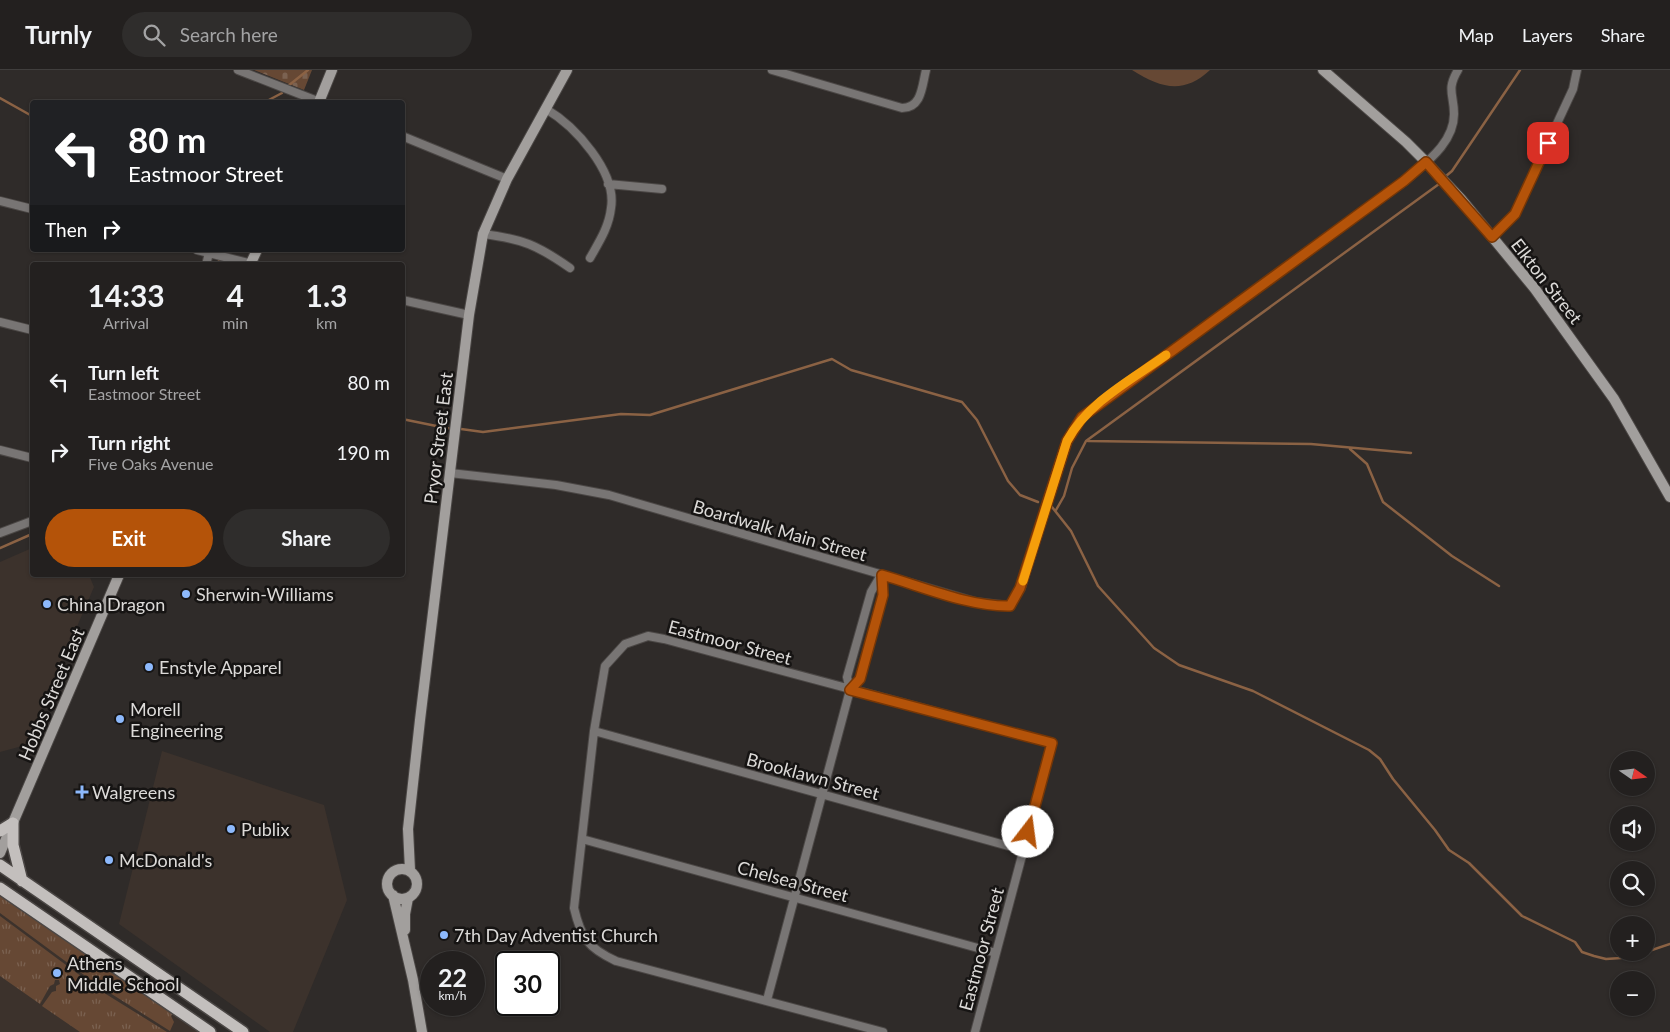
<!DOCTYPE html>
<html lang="en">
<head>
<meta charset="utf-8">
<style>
  :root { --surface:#23201f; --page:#2f2d2c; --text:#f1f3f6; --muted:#a3a3a4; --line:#403e3d; --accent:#b45309 }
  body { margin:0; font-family:Lato,sans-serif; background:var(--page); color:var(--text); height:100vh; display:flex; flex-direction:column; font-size:19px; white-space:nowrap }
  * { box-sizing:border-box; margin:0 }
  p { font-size:16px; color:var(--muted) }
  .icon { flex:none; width:28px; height:28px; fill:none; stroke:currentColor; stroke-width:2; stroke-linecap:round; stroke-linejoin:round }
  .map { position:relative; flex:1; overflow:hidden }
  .side { position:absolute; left:30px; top:192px; width:375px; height:315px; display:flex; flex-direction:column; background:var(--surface); border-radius:5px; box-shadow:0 1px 4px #0004,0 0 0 1px var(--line) }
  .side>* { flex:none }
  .guide { position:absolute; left:30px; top:30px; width:375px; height:152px; border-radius:5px; box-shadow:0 1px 4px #0004,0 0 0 1px var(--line); background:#202124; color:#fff; overflow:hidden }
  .needle { width:32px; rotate:104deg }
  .fabs { position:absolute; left:1610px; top:681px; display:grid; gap:10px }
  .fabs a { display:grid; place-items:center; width:45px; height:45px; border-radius:50%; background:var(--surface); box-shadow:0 1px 4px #0004,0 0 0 1px var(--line); font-size:25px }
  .speed { position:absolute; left:420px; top:881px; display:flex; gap:10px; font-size:25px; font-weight:700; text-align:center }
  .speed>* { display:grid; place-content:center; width:65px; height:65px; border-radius:50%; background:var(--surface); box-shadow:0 1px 4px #0004,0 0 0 1px var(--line); line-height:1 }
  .speed small { font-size:12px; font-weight:400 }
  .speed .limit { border:2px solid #111; border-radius:8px; background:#fff; color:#111 }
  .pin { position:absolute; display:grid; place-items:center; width:42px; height:42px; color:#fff; margin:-21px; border-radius:10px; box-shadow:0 2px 8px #0006 }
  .me { position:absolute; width:55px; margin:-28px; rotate:15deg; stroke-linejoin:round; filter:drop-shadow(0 0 4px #0008) }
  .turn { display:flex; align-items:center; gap:18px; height:105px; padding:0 15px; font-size:22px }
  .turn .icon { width:65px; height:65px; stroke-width:2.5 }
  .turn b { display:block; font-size:35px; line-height:42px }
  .then { display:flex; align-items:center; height:48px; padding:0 15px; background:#0003; gap:10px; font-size:19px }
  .eta { display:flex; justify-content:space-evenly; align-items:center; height:85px; text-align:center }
  .eta b { font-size:30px; font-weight:700; line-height:35px }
  .button { display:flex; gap:10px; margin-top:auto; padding:10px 15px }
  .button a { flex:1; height:58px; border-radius:30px; background:var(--accent); color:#fff; font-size:20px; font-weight:700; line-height:58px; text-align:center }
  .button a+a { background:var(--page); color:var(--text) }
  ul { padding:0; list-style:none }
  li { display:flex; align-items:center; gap:15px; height:70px; padding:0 15px }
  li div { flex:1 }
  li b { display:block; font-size:19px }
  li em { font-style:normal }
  header { display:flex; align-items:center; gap:30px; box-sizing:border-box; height:70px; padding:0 25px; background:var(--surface); border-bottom:1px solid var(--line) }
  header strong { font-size:24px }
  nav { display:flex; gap:28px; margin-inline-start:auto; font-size:18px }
  .search { width:350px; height:45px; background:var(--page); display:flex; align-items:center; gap:12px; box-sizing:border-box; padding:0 18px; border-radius:28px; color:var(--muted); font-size:19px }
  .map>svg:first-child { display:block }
  .built { fill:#3c322c }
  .grass { fill:url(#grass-tufts) }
  .cemetery { fill:url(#cemetery-stones) }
  .pitch { fill:#664834 }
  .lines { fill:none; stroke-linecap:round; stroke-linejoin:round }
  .stream { stroke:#8b6244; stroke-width:2.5 }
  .street-casing { stroke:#4b4745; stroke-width:10 }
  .secondary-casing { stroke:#4b4745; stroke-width:12 }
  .primary-casing { stroke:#4b4745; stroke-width:14 }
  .street { stroke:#787574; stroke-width:8 }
  .secondary { stroke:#a29f9d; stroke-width:10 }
  .primary { stroke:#c3bfbd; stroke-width:11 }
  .route-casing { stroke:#753606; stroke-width:12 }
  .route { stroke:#b45309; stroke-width:9 }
  .slow { stroke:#f59e0b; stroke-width:9 }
  .poi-dot { fill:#8db9fc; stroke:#161413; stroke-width:2 }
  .labels { text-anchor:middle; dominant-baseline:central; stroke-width:5; stroke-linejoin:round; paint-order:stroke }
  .street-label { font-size:18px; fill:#dcdad8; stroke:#161413 }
  .poi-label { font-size:18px; fill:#dcdad8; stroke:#161413; text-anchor:start }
</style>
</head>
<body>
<header>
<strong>Turnly</strong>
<div class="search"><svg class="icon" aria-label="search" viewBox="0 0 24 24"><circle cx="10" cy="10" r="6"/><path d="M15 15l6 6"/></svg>Search here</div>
<nav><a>Map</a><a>Layers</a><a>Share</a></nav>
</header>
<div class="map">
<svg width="1670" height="962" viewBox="0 0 1670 962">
  <defs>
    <pattern id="grass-tufts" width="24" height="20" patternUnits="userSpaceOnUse" patternTransform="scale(1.25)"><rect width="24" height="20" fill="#664834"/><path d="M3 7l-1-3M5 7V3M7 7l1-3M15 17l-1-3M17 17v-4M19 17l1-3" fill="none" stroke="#7b6251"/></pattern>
    <pattern id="cemetery-stones" width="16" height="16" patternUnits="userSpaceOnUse" patternTransform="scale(1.25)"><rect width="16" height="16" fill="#664834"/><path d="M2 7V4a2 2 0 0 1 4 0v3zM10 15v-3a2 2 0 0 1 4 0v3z" fill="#7b6251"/></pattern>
  </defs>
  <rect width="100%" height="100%" fill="#2f2b29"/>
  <path class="built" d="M32 478V505H89L94 517 26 675 0 682V492Z
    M162 681 324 735 347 830 293 962H270L119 854Z
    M0 826 28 845 201 962H0Z"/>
  <path class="grass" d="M0 826 51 858 174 941 171 946 174 952 170 961 99 916 0 843Z
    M0 846 101 921 167 962H80L42 936 52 922 56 921V916L60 914 59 910H55L54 914 50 916 40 934 0 906Z"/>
  <path class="cemetery" d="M254 0H312L304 20Z"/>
  <path class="pitch" d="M1132 0H1210C1183 25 1161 18 1132 0Z"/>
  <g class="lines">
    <path class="stream" d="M288 16 308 0
      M0 28 32 46
      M265 32 282 23
      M1446 106 1452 101 1520 0
      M221 181 222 180
      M217 195 219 191
      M402 349 451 359
      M461 359 483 362 621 344 650 345 832 289 851 300 962 332 977 350 1008 411 1020 425 1038 432
      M1088 371 1311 374 1411 383
      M1350 379 1367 394 1383 432 1452 486 1499 516
      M1052 437 1071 461 1098 516 1154 578 1179 595 1253 621 1369 680 1380 689 1393 709 1435 760 1449 780 1469 793 1522 846 1575 872 1582 882 1594 886 1606 889 1621 888 1643 882
      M1056 440 1064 426 1072 398 1086 371 1439 114
      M0 478 32 464
      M1646 882 1670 874"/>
    <defs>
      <path id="street" d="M238 0 320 32
        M772 0 902 38C922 38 922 16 926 0
        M546 39C575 56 617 102 611 138 609 157 599 172 590 188
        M402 66 507 109
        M608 114 662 119
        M0 131 32 139
        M483 164C523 169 537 175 570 198
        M1492 167 1515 144 1573 19 1577 0
        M197 180 256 195
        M206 195 209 183
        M402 230 469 245
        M0 252 32 260
        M0 380 32 388
        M450 403 556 415 609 425 976 532 1010 536 1021 518 1067 371 1082 347 1405 111C1424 94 1454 74 1454 44 1454 24 1446 20 1458 0
        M0 463 32 451
        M850 620 860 609 883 525 881 505
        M594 661 1023 780
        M582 769 996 883
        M767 930 850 620 847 607 871 522 881 505
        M883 962 616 891C588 878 581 868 574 838L594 661 605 596 625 574 648 566 664 569 1052 673 975 962"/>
      <path id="secondary" d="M1323 0 1406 72 1426 92 1461 129 1535 219 1614 329 1670 427
        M319 32 332 0
        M250 195 257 180
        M0 783 119 505
        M387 814a15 15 0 1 1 30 0a15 15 0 1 1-30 0Z
        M410 800 408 759 420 650 469 245 483 164 507 109 567 0
        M393 825 413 910 422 962
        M405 860V844L408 828"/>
      <path id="primary" d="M13 753V775L22 811
        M0 761 13 753
        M0 795 243 962
        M0 818 210 962"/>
    </defs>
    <use href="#street" class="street-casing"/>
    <use href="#secondary" class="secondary-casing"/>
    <use href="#primary" class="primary-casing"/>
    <use href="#street" class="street"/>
    <use href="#secondary" class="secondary"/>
    <use href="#primary" class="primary"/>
  </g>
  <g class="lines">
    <defs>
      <path id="route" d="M1028 762 1052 673 850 620 860 609 883 525 882 505C921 516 969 537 1010 536L1020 518 1067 371 1082 347 1404 111 1426 92 1492 167 1515 144 1548 73"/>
    </defs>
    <use href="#route" class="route-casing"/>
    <use href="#route" class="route"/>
    <path class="slow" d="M1023 511 1067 371C1088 332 1131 310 1166 285"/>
  </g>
  <g class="poi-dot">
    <circle cx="186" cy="524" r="5"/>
    <circle cx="47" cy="534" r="5"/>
    <circle cx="149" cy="597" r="5"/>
    <circle cx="120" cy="649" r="5"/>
    <path d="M79.5 714.5h5v5h5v5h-5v5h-5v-5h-5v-5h5z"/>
    <circle cx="231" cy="759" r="5"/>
    <circle cx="109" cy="790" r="5"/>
    <circle cx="444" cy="865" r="5"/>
    <circle cx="57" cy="903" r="5"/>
  </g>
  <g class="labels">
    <g class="street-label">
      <text transform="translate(1547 211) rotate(52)">Elkton Street</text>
      <text transform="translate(438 368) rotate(-83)">Pryor Street East</text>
      <text transform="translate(780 460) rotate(16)">Boardwalk Main Street</text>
      <text transform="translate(730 572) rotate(15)">Eastmoor Street</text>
      <text transform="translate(51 624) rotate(-67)">Hobbs Street East</text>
      <text transform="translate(813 706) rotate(15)">Brooklawn Street</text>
      <text transform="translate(793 811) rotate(15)">Chelsea Street</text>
      <text transform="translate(981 879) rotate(-75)">Eastmoor Street</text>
    </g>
    <g class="poi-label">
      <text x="196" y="524">Sherwin-Williams</text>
      <text x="57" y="534">China Dragon</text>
      <text x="159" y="597">Enstyle Apparel</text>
      <text x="130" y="639">Morell<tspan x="130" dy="21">Engineering</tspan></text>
      <text x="92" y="722">Walgreens</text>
      <text x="241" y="759">Publix</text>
      <text x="119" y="790">McDonald's</text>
      <text x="454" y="865">7th Day Adventist Church</text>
      <text x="67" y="893">Athens<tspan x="67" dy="21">Middle School</tspan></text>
    </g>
  </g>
</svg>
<div class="fabs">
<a><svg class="needle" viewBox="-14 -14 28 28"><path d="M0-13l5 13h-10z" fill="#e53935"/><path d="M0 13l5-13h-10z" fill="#a3a3a4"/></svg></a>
<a><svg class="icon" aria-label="sound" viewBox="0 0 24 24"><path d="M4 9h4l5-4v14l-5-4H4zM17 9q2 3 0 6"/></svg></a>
<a><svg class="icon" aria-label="search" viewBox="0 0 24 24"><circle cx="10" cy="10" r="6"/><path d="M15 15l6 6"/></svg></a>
<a>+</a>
<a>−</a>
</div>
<div class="speed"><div>22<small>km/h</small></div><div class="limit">30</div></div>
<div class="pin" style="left:1548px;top:73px;background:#d93025"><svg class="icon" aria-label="arrive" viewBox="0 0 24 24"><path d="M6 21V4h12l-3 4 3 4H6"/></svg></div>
<svg class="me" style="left:1028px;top:762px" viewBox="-20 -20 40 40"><circle r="19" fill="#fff"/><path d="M0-13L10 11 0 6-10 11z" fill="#b45309"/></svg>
<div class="guide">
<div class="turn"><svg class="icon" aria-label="left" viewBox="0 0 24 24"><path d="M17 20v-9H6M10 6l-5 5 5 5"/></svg><div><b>80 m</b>Eastmoor Street</div></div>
<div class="then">Then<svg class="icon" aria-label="right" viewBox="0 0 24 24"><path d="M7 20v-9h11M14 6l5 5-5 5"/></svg></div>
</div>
<section class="side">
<div class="eta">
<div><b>14:33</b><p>Arrival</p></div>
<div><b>4</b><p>min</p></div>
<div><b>1.3</b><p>km</p></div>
</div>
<ul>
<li><svg class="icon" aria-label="left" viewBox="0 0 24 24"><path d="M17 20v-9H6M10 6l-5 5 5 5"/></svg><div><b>Turn left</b><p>Eastmoor Street</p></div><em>80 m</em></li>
<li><svg class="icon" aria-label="right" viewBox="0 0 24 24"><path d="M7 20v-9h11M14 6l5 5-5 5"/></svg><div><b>Turn right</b><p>Five Oaks Avenue</p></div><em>190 m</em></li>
</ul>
<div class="button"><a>Exit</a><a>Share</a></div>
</section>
</div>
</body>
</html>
